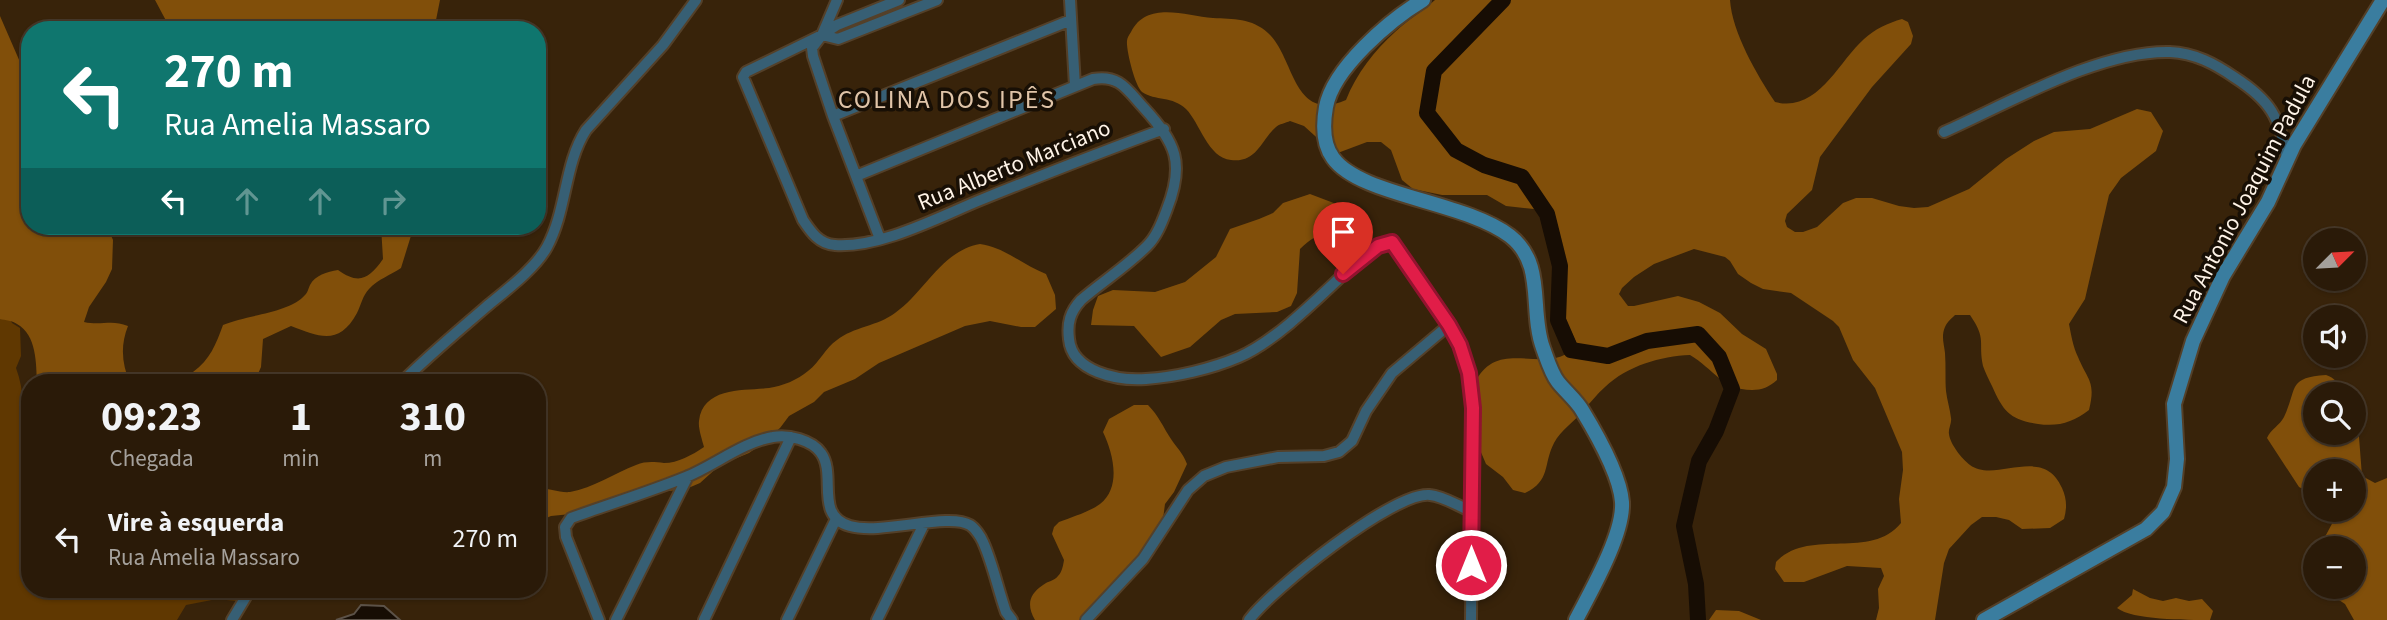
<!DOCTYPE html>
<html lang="pt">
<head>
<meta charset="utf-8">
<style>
  :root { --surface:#2a1a08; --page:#322312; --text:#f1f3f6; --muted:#a5a19c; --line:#463829 }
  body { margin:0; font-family:"Source Sans 3",sans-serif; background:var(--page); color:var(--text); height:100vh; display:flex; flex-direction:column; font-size:26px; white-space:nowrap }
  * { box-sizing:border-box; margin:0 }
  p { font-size:23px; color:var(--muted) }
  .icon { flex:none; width:38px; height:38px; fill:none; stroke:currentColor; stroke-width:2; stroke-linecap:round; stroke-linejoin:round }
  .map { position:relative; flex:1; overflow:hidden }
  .drawer { position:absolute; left:21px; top:374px; width:525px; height:224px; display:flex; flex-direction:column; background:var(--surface); border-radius:28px; box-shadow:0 2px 5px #0004,0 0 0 2px var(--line) }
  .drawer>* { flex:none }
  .banner { position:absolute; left:21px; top:21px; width:525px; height:214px; border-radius:28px; box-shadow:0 2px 5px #0004,0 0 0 2px var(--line); background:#0f766e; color:#fff; overflow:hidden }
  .needle { width:46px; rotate:66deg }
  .tools { position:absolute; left:2303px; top:228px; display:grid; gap:14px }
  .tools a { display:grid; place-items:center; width:63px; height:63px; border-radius:50%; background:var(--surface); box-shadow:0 2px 5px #0004,0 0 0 2px var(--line); font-size:35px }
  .pin { position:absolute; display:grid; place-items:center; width:60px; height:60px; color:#fff; margin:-72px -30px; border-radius:50% 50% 50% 0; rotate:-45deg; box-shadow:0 0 7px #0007 }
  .pin .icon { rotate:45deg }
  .me { position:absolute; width:77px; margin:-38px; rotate:0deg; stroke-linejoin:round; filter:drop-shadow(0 0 5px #0008) }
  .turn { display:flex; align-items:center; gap:24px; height:147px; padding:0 28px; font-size:32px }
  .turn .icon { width:91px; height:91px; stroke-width:2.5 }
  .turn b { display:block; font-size:49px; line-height:60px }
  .lanes { display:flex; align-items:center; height:66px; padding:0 28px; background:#0003; justify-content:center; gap:35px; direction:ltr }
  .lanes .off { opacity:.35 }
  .eta { display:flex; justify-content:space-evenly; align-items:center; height:119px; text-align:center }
  .eta b { font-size:42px; font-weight:700; line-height:49px }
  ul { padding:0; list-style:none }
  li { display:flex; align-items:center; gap:21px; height:91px; padding:0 28px }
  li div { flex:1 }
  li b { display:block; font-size:26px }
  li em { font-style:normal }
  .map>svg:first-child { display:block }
  .green { fill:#603801 }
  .forest { fill:#814f0a }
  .water { fill:#170d04; stroke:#5c5248; stroke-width:2 }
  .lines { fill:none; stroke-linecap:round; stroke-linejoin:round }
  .river { stroke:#170d04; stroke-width:16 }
  .street-casing { stroke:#544029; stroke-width:14 }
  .secondary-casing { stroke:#544029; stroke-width:18 }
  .street { stroke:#375f74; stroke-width:10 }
  .secondary { stroke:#3a7d9f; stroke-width:14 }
  .route-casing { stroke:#92132f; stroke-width:18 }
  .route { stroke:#e11d48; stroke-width:12 }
  .labels { text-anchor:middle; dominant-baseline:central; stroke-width:7; stroke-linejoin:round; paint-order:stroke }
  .street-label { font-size:23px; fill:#fef3e7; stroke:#180f05 }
  .quarter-label { font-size:26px; letter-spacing:2px; fill:#e0c4a8; stroke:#180f05 }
</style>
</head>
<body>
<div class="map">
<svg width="2387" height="620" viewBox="0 0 2387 620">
  <rect width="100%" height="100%" fill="#38230a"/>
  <path class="green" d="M0 313H7L12 323 20 328 21 356 16 368C25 391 22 416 30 439V590H242L236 601 217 599 186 605 177 620H0Z"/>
  <path class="forest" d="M155 0H440L435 25 437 30H171Z
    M1435 0H1730C1732 32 1757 75 1775 102 1818 113 1838 62 1864 39 1875 29 1888 23 1902 19L1908 22 1913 36 1911 44 1872 87 1820 157 1812 190 1787 214 1785 221 1787 227 1795 232H1803L1817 227 1843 203 1856 198H1872L1899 206 1914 208 1928 207 1969 189 2006 159 2034 141 2054 132 2090 129 2137 109 2151 112 2163 131 2156 151 2121 178 2109 195 2085 299 2069 324C2071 334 2073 347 2078 357 2088 381 2096 381 2089 410 2073 422 2059 427 2038 424 2010 420 2003 411 1992 386 1989 380 1985 372 1983 366 1978 341 1987 340 1970 315H1955C1952 318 1947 322 1945 327 1941 336 1944 344 1945 353 1946 366 1945 379 1946 391 1947 400 1950 409 1951 418 1952 423 1948 429 1949 434 1950 444 1962 459 1970 465 1995 484 2043 444 2062 488 2067 499 2067 508 2064 519L2050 528 2022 529 2009 520 1996 517H1982L1971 525 1949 549 1944 563 1935 620H1876L1879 608 1878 589 1884 576 1881 568 1847 566 1804 582H1784L1775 569 1776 562C1809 527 1870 561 1901 523L1899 499 1903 470 1902 452 1875 388 1853 360 1839 327 1833 321 1791 293 1763 289 1751 283 1738 274 1730 261 1725 257 1694 249 1654 264 1634 277 1622 288 1619 294 1628 306H1634L1678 296 1699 302 1720 313 1742 334 1766 349 1777 374V380C1769 387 1762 390 1752 390 1722 390 1714 369 1690 355 1661 356 1627 366 1605 387 1597 394 1590 403 1583 411 1574 422 1561 430 1554 443 1543 464 1551 481 1525 493L1513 490 1503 477 1486 464 1466 417C1466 406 1469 396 1474 385 1497 332 1550 381 1577 344L1571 331 1560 321 1552 299 1554 273 1561 242 1547 217 1534 209 1506 206 1487 195H1442L1413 189 1402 180 1391 150 1381 142H1367L1335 154 1304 126 1290 121C1286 123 1279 124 1276 127 1261 140 1257 163 1231 160 1208 158 1200 123 1186 109 1173 96 1155 101 1142 92 1135 86 1126 50 1127 41 1127 38 1129 35 1131 32 1147 0 1186 16 1213 18 1233 19 1252 18 1268 33 1295 57 1292 123 1346 100 1356 74 1375 50 1395 32 1407 20 1422 12 1435 0Z
    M0 16 30 85V226H107L113 240 112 269 106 282 89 307 84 322C102 326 111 319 128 326 120 346 122 364 130 383H37C36 364 37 335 17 324 13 321 5 320 0 319Z
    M1310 194 1339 205C1330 239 1321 228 1300 249L1297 293 1291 306 1277 312 1235 314 1221 320 1190 347 1161 357 1134 326 1091 325 1093 310 1098 296 1113 290 1155 292 1185 282 1216 257 1230 229 1259 219 1273 213 1283 203Z
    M381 226H414L401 268C391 275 378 279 369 289 363 295 361 305 357 313 339 346 320 337 291 326L263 339 261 367 254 383H195L193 372C210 360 216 344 223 325 246 315 290 313 305 295 307 294 309 287 310 285 315 275 327 272 338 270 359 285 369 279 383 259Z
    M980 244C1004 247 1023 265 1046 274L1055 295 1056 309 1035 327H1021L990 321 965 326 879 363 855 379 824 392 814 402 789 416 780 428 760 445 749 453 720 465 700 483 686 489 659 492 591 512 551 516 537 522V488C548 488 560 493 570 492 593 488 615 473 636 465 646 461 654 462 664 463 678 463 692 455 704 447 702 439 698 428 699 421 703 386 746 391 769 388 783 386 797 380 808 371 820 362 825 348 837 340 853 327 878 326 895 313 925 292 941 251 980 244Z
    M2326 375C2335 378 2340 384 2341 394H2315V432H2354V423L2359 437 2362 476 2375 483 2387 478V620H2354L2345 604 2327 592 2324 586H2354V548H2319L2334 520 2335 509H2354V471H2315V495L2299 487 2267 438C2271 429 2280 425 2284 417 2298 387 2287 378 2326 375Z
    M1134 405H1148C1159 416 1163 427 1171 439 1177 448 1183 453 1187 464L1174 492 1165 504 1163 519 1150 544 1087 620H1035C1027 606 1028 595 1043 585 1048 581 1054 581 1058 576 1062 572 1063 566 1064 560L1052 534 1054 527 1059 522C1072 517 1089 512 1100 504 1122 487 1113 453 1103 432L1109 419Z
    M2133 589 2150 598 2163 601 2176 598 2189 601 2202 599 2213 611 2210 620C2186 620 2132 620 2117 608L2132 595Z
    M1716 610 1739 611 1761 620H1709Z"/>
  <path class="water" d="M361 605 384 606 400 620H336L354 614Z"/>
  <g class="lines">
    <path class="river" d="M1503 0 1434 71 1427 113 1456 150 1484 165 1522 177 1547 214 1560 266 1558 320 1571 350 1608 356 1647 341 1698 334 1719 357 1732 389 1716 431 1699 461 1684 526 1696 584 1698 620"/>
    <defs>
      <path id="street" d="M837 0 822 35 812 48 813 56 833 116 880 239
        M899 0 837 25 822 35 746 72 743 77 803 220C811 232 819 244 835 245 880 248 937 218 978 201 1040 176 1101 152 1164 129
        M1070 0 1075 86
        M822 35 838 39 937 0
        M833 116 1071 20
        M1944 132C2009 103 2100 50 2170 52 2195 53 2215 64 2234 77 2270 100 2280 117 2287 159
        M856 176 1093 79C1120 74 1128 91 1144 108 1176 143 1185 163 1167 209 1162 222 1157 236 1147 246 1127 266 1102 282 1081 300 1070 312 1067 323 1069 339 1072 372 1118 381 1146 379 1176 377 1211 369 1239 357 1279 340 1328 288 1362 257L1378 246 1392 242C1414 275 1442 307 1459 343 1469 364 1471 386 1473 408L1471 620
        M401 383C428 356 457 332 486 307 505 291 535 269 547 247 567 210 564 164 586 130L663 45 696 0
        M232 620 250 590
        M599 620 566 537 565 527 571 518C610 504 649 492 686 477 715 465 743 442 773 437 788 434 812 440 821 453 837 475 814 516 850 526 882 535 949 512 970 525 975 528 981 537 983 542 993 564 998 590 1006 612L1012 620
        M616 620 688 476
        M704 620 791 437
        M787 620 836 519
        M877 620 924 524
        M1086 620 1143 559 1188 490 1204 476 1226 467 1278 457 1324 456 1339 452 1352 441 1366 411 1392 373 1449 325
        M1249 620C1271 590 1394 491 1430 495 1443 496 1458 506 1471 511"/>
      <path id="secondary" d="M1423 0C1390 20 1333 68 1326 107 1323 124 1322 143 1333 158 1360 196 1464 201 1510 236 1546 264 1529 310 1543 348 1547 359 1551 373 1558 382 1566 392 1576 400 1582 410 1596 433 1620 476 1622 502 1624 534 1591 591 1576 620
        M1984 620 2146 529 2163 512 2174 487 2177 459 2174 404 2193 341 2223 276 2268 202 2294 145 2383 0"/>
    </defs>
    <use href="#street" class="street-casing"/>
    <use href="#secondary" class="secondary-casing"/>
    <use href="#street" class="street"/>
    <use href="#secondary" class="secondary"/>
  </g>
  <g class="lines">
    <defs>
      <path id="route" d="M1343 274 1378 246 1392 242 1449 325 1460 345 1469 373 1473 408 1471 565"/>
    </defs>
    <use href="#route" class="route-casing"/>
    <use href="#route" class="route"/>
  </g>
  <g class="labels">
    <g class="street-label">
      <text transform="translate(1014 165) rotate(-22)">Rua Alberto Marciano</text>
      <text transform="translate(2244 199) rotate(-62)">Rua Antonio Joaquim Padula</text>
    </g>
    <g class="quarter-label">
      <text x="947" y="99">COLINA DOS IPÊS</text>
    </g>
  </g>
</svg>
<div class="tools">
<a><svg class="needle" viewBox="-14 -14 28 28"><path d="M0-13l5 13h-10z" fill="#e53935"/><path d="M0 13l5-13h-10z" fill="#a5a19c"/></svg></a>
<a><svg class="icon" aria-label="sound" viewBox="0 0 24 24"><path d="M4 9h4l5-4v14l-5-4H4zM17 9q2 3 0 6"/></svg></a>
<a><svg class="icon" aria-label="search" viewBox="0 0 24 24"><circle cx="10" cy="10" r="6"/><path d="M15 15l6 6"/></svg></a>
<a>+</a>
<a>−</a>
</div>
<div class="pin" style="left:1343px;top:274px;background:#d93025"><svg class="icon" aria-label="arrive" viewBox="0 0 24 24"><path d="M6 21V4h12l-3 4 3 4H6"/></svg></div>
<svg class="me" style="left:1471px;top:565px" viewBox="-20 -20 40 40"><circle r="17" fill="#e11d48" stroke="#fff" stroke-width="3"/><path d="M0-11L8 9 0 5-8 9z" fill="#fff"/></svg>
<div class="banner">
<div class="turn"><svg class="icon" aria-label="left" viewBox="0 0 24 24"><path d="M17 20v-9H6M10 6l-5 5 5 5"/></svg><div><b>270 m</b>Rua Amelia Massaro</div></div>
<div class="lanes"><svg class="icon" aria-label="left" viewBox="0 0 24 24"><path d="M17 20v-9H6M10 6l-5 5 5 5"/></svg><svg class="icon off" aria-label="ahead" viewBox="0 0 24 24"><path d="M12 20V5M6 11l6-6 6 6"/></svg><svg class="icon off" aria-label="ahead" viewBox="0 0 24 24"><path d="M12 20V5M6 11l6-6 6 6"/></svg><svg class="icon off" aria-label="right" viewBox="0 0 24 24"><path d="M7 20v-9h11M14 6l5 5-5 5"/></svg></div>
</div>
<section class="drawer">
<div class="eta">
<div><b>09:23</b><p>Chegada</p></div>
<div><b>1</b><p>min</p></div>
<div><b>310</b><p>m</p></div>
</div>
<ul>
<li><svg class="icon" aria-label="left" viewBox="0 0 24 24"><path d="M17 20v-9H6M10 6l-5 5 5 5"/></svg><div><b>Vire à esquerda</b><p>Rua Amelia Massaro</p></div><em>270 m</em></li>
</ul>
</section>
</div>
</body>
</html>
